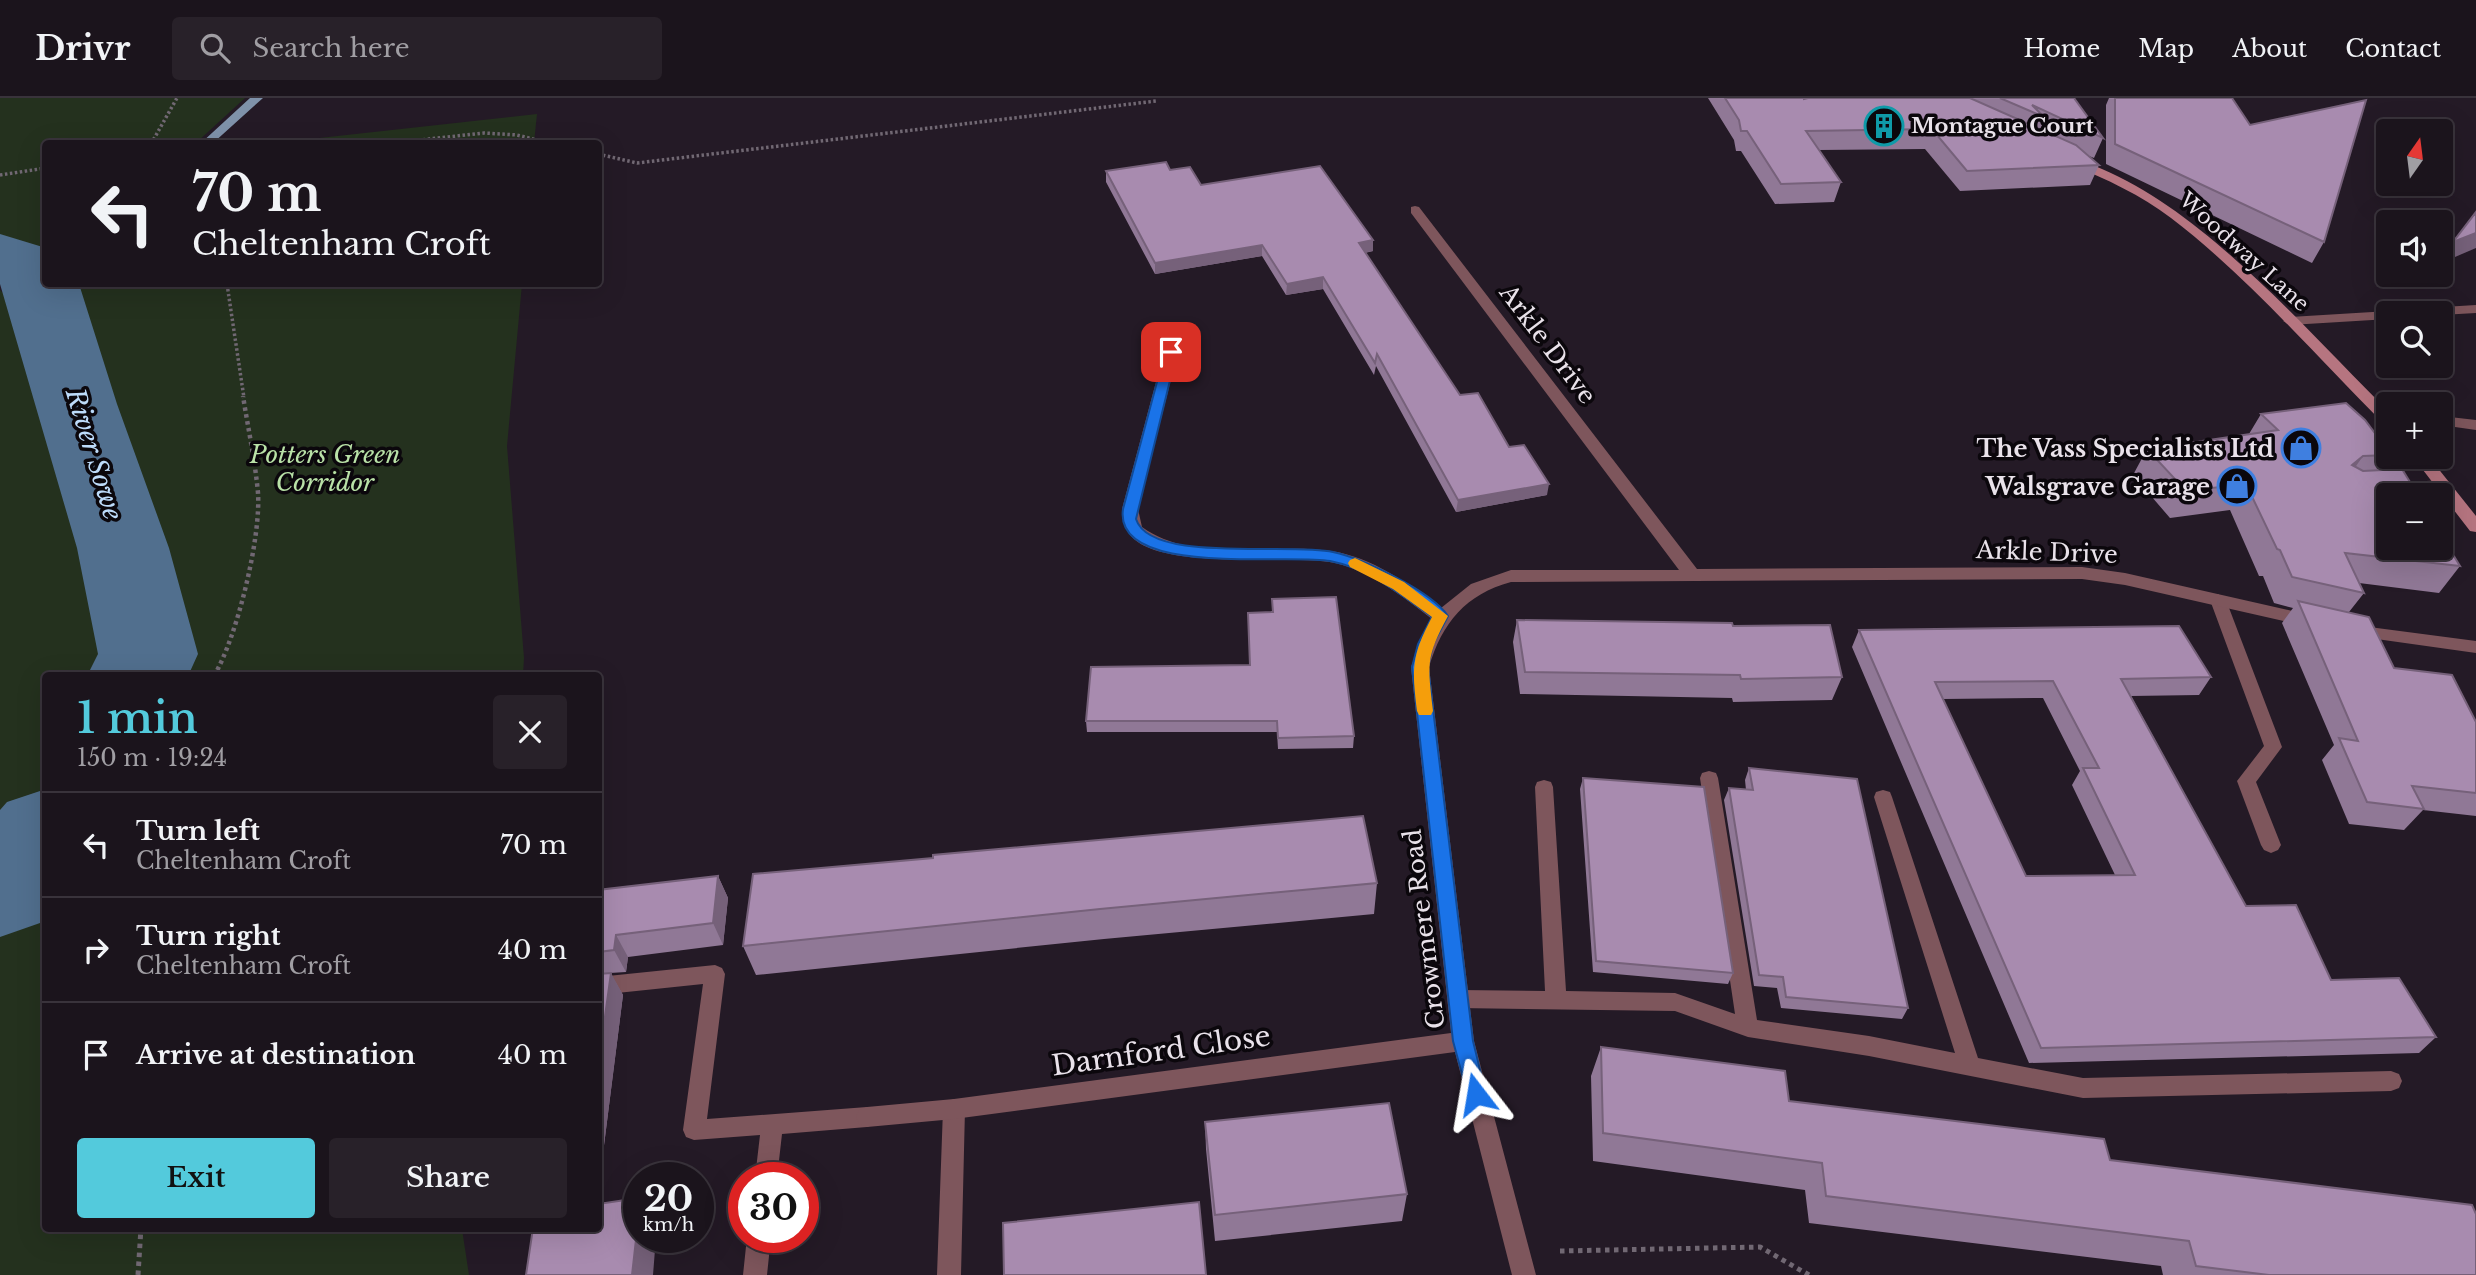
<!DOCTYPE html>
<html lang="en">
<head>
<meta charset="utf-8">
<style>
  :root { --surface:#1b141c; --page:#282129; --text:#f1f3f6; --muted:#a09ea3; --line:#39333b; --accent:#53cadc }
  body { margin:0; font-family:"Libre Baskerville",serif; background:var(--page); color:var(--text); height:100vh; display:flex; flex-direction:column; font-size:26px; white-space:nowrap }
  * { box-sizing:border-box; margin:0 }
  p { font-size:23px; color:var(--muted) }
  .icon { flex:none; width:38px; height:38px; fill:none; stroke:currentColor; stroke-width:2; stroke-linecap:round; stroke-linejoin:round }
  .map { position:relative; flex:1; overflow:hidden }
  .sheet { position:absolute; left:42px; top:574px; width:560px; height:560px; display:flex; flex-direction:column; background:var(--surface); border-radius:7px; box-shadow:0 7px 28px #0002,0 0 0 2px var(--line) }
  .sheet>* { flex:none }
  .guide { position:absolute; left:42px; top:42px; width:560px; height:147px; border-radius:7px; box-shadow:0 7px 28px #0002,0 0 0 2px var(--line); background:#1b141c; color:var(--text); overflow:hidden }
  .needle { width:46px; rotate:14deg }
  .controls { position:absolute; left:2376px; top:21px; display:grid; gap:14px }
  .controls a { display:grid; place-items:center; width:77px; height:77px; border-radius:7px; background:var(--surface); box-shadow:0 7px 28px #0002,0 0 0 2px var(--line); font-size:35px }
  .speed { position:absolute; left:623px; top:1064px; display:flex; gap:14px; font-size:35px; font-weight:700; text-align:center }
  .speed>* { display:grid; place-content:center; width:91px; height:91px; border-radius:50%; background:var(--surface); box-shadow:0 7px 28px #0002,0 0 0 2px var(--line); line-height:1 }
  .speed small { font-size:18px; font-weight:400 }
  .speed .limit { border:10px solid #d22; background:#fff; color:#111 }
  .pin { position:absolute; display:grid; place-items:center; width:60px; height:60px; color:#fff; margin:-30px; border-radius:14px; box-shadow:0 4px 10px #0006 }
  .me { position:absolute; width:77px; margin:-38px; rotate:346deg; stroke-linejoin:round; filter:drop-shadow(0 0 5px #0008) }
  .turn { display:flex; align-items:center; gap:24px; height:147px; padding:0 35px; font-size:32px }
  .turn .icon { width:91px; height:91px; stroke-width:2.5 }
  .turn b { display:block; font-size:49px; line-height:60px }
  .round { display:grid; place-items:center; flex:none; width:74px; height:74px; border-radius:7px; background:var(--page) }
  .headline { display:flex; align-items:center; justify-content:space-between; height:119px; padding:0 35px }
  h1 { font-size:42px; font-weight:600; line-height:52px; color:var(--accent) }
  .primary-button { display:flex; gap:14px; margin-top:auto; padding:14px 35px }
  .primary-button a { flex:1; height:80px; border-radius:7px; background:var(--accent); color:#111; font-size:28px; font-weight:600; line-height:80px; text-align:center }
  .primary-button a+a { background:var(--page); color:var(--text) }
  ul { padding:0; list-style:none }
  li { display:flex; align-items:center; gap:21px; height:105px; padding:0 35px; border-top:2px solid var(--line) }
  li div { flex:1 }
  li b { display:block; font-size:26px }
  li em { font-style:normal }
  header { display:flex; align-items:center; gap:42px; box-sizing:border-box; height:98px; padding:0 35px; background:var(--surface); border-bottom:2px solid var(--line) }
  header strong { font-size:33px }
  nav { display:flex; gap:38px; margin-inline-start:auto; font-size:24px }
  .search { width:490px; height:63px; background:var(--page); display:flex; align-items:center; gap:18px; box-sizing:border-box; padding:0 24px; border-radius:7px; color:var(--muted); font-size:26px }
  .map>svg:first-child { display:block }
  .green { fill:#24311e }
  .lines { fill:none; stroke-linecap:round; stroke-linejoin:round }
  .stream { fill:#7f92aa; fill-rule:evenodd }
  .river { fill:#516f8e; fill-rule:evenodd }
  .path-far2 { stroke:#716873; stroke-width:3.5; stroke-dasharray:2.5 2.5; stroke-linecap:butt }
  .path-far1 { stroke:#716873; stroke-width:4.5; stroke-dasharray:3.5 3.5; stroke-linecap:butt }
  .path { stroke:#716873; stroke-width:5; stroke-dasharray:4.5 4.5; stroke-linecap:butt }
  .lane { fill:#7e565c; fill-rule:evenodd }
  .street { fill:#7e565c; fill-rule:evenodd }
  .secondary { fill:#b67580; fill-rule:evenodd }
  .wall { fill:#907896; fill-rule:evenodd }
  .shaded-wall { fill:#76617a }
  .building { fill:#a88baf; stroke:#76617a; stroke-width:2; fill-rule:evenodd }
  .route { fill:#1a73e8; stroke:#114b97; stroke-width:2 }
  .slow { fill:#f59e0b }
  .labels { text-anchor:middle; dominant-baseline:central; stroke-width:7; stroke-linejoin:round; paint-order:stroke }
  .far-poi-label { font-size:21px; font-weight:bold; fill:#e9e2ea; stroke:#0b070c; text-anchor:start }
  .far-street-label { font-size:21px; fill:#e9e2ea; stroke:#0b070c }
  .street-label { font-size:24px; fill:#e9e2ea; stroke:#0b070c }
  .poi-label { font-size:24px; font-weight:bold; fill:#e9e2ea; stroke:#0b070c; text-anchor:end }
  .park-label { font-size:24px; font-style:italic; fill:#b9e2a7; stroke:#0b070c }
  .water-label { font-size:26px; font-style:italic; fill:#bddbfa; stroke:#0b070c }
  .near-street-label { font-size:28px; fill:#e9e2ea; stroke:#0b070c }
</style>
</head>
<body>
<header>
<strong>Drivr</strong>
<div class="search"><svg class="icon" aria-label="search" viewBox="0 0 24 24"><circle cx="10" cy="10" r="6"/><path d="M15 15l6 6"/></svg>Search here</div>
<nav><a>Home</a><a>Map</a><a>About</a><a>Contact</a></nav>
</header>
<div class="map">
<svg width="2476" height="1177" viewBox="0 0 2476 1177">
  <rect width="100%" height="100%" fill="#241a26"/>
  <path class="green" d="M0 0H245L196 45 46 46 45 161 0 145Z
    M537 16 534 45H274Z
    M66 186H522L507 348 524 560 523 577H170L184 536 143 401 92 263 72 192Z
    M0 192 15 207 95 468 115 562 109 577 46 578 45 696 0 761Z
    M45 745 46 1130 462 1131 469 1177H0V820Z"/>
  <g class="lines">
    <path class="stream" d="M250 0H263L212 46H200Z
      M46 164V174L32 177V171Z"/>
    <path class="river" d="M0 136 46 150V186H79L117 306 169 450 198 556 188 578H87L98 556 77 450 0 186Z
      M46 691V818L40 825 0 839V712L7 704Z"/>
    <path class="path-far2" d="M151 46 177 0
      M383 46 484 35 517 37 553 46
      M598 56 637 65 1156 3
      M0 77 46 70
      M227 186 244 300"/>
    <path class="path-far1" d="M214 578C237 539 261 440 258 395 255 362 248 330 243 298"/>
    <path class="path" d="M1560 1153 1760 1149 1809 1177
      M138 1177 141 1130"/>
    <path class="lane" d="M2441 318 2476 322V332L2441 327Z
      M2444 382 2449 384 2452 387 2449 390 2391 395 2383 390 2391 385Z
      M2218 496 2226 502 2282 649 2256 684 2281 747 2278 752 2271 755 2264 752 2261 747 2237 683 2264 648 2210 502Z
      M1709 673 1716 675 1718 680 1757 922 1869 938 1955 955 1874 699 1876 694 1883 692 1890 694 1892 699 1978 960 2083 980 2391 973 2399 976 2402 983 2399 990 2391 993 2083 1000 1869 958 1748 939 1675 913 1458 910 1451 907 1448 901 1451 895 1458 892 1545 893 1535 689 1537 684 1544 682 1551 684 1553 689 1566 893 1675 895 1735 916 1700 680 1702 675Z
      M715 867 722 870 725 876 707 1021 867 1009 875 1012 878 1019 875 1026 867 1029 782 1036 777 1080H755L760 1037 694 1042 686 1039 683 1032 703 886 598 897V879Z
      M954 1001 962 1004 965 1011 961 1177H937L943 1011 946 1004Z
      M747 1139H771L767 1177H743Z"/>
    <path class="street" d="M1415 108 1419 109 1697 471 2082 469 2125 475 2310 517 2318 523 2310 529 2125 487 2082 481 1511 484C1466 496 1442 525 1429 569L1474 943 1536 1177H1512L1455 954 954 1021 867 1029 859 1026 856 1019 859 1012 867 1009 954 1001 1451 935 1411 569 1424 535 1432 521C1403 499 1371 473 1335 465 1292 455 1149 476 1127 432 1124 426 1124 417 1122 411L1164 254 1171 250 1178 254 1138 411 1142 429C1195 467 1270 444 1331 453 1372 459 1409 486 1441 510L1471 486 1511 472H1679L1411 115V109Z
      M2476 207V215L2441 217 2403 215 2410 211Z
      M2389 213 2395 215H2389V221L2290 227 2283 223 2290 219Z
      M2354 527 2476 543V555L2348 537 2346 533Z"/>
    <path class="secondary" d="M2072 61C2082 60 2092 67 2102 71 2208 116 2307 233 2389 314V327L2384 326C2317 259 2246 177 2171 120 2141 97 2106 81 2072 67Z
      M2413 359H2429L2476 418V434L2470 433Z"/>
  </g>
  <path class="wall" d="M1708 0H1804V1L1808 0H2074L2103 40 2094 60 2089 58 2099 67 2090 87 1960 93 1925 51 1819 52 1841 84 1834 104 1775 106 1741 53H1736L1734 42Z
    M2109 0H2232L2250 27 2324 144 2312 165 2106 66V7Z
    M1170 72 1201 87 1373 142V153L1365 155 1460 297 1509 349 1547 397 1456 414 1376 268 1374 277 1323 191 1286 197 1262 158 1155 176 1106 84V73Z
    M2261 316 2389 354 2390 359 2380 372 2460 468 2439 495 2359 485 2364 495 2349 514 2394 570 2476 624V718L2423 712 2404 732 2349 726 2322 662 2334 647 2282 525 2293 510 2274 505 2263 478H2259L2230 412 2170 420 2133 377 2147 351 2249 336Z
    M1272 501 1354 638 1353 650 1278 651 1277 634H1087L1086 623 1250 567 1248 515 1272 514Z
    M1517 522 1733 528 1842 579 1832 602 1733 604 1732 600 1520 596 1513 544Z
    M1859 532 2211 579 2199 597 2131 598 2246 808 2331 882 2436 939 2419 955 2029 965 1852 549ZM2043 600 2080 673 2072 687 2115 777 2026 778 1943 601Z
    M1749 670 1908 910 1902 921 1781 910 1777 890 1754 888 1724 702 1729 690 1746 692 1745 682Z
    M1583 680 1733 875 1728 886 1593 874 1580 691Z
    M753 776 1377 785 1374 816 1104 841 756 877 743 848Z
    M718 778 728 800 723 847 628 859 626 874 610 875 623 897 601 1071H598V792Z
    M1601 949 1789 1003 2110 1062 2476 1177H2163L2161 1168 1809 1125 1805 1092 1593 1063 1591 978Z
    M1205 1024 1407 1096 1402 1123 1215 1143 1206 1051Z"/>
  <path class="shaded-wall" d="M2476 135V150L2441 165V162L2453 144Z
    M1373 142V153L1358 156 1359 145Z
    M1262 147V158L1155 176V165Z
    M1323 179V191L1286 197 1287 186Z
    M2363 358 2345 384 2352 367Z
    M1549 386 1547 397 1456 414 1458 402Z
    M718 778 728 800 723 847 713 825Z
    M616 837 628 859 626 874 614 852Z
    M611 875 623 897 601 1071 598 1067V969Z
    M639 1115V1139H656L653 1177H632Z"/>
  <path class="building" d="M1725 0H1804V1L1808 0H1970L2076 47 2099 67 1967 73 1932 31 1806 33 1841 84 1781 86 1747 33H1741L1739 22Z
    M2000 0H2074L2103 40 2032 7 2044 19Z
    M2115 0H2232L2250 27 2366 2 2324 144 2115 46Z
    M1166 64 1170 72 1190 69 1201 87 1320 68 1373 142 1359 145 1460 297 1478 295 1509 349 1524 347 1549 386 1458 402 1377 256 1375 265 1323 179 1287 186 1262 147 1155 165 1106 73Z
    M2476 114V135L2453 144Z
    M2346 305 2365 322 2389 354V357L2363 358 2352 367 2363 373 2402 371 2418 397H2389V450H2441V437L2460 468 2345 455 2364 495 2292 479 2280 452 2277 451 2246 386 2186 393 2147 351 2278 332 2261 316Z
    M1336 499 1354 638 1278 640 1277 623H1086L1091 569 1250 567 1248 515 1273 514 1272 501Z
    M2298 503 2369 519 2394 570 2452 577 2476 624V695L2412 688 2424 711 2367 704 2339 640 2358 643Z
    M1517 522 1732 525 1733 528 1830 527 1842 579 1741 581 1740 577 1525 574Z
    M2179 528 2211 579 2121 581 2246 808 2296 807 2331 882 2399 880 2436 939 2041 950 1859 532ZM2053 583 2099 670H2083L2135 777 2026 778 1935 584Z
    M1749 670 1857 681 1908 910 1786 899 1783 879 1759 877 1729 690 1753 692Z
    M1583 680 1704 689 1733 875 1596 863Z
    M1363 718 1377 785 1100 811 743 848 753 776 933 760V757Z
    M718 778 713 825 616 837 614 852 598 854V792Z
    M611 875 598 969V876Z
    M1601 949 1785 973 1789 1003 2104 1041 2110 1062 2472 1107 2476 1116V1177H2269L2196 1168 2189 1143 1826 1098 1822 1065 1603 1035Z
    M1389 1005 1407 1096 1215 1117 1205 1024Z
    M639 1100V1115L632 1177H526L533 1130H598V1106Z
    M1199 1104 1206 1177H1004L1003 1125Z"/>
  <path class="route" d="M1171 250 1177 254 1136 421C1150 466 1291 444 1333 454 1362 460 1431 493 1448 518L1433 546 1428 569 1473 943 1486 996 1484 1002 1476 1005 1469 1002 1453 943 1412 569 1418 546 1432 519C1402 497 1368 470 1330 463 1288 455 1113 480 1123 411L1165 254Z"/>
  <path class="slow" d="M1355 460 1404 484 1448 518C1425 560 1428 567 1433 613L1431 617H1419L1417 613C1412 570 1411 559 1432 519L1393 491 1350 469 1348 465 1350 462Z"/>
  <defs>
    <symbol id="building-ring" viewBox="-11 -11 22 22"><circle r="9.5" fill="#0b070c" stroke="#0f9aa8" stroke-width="1.5"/><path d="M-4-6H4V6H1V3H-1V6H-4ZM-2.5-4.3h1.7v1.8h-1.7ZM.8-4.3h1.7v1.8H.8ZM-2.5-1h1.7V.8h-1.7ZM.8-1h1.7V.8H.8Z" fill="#0f9aa8"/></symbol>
    <symbol id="shop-ring" viewBox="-11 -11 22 22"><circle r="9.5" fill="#0b070c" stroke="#3f7fe0" stroke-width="1.5"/><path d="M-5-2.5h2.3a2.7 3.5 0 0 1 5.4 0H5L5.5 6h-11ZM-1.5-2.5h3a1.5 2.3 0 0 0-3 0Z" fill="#3f7fe0"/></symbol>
  </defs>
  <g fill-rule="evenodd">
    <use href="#building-ring" x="1862" y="6" width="44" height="44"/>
    <use href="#shop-ring" x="2279" y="328" width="44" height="44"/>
    <use href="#shop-ring" x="2215" y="366" width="44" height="44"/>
  </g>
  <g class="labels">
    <g class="far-poi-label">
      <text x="1911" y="28">Montague Court</text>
    </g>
    <g class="far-street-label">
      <text transform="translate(2244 154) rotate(42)">Woodway Lane</text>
    </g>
    <g class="street-label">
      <text transform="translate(1548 246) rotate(53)">Arkle Drive</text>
      <text transform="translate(2047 454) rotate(2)">Arkle Drive</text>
      <text transform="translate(1424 831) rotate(-97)">Crowmere Road</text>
    </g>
    <g class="poi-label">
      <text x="2274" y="350">The Vass Specialists Ltd</text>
      <text x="2210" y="388">Walsgrave Garage</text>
    </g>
    <g class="park-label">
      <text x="325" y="356">Potters Green<tspan x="325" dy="28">Corridor</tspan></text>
    </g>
    <g class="water-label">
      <text transform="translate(94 356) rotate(73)">River Sowe</text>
    </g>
    <g class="near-street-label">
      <text transform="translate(1161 953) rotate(-8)">Darnford Close</text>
    </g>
  </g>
</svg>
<div class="controls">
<a><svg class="needle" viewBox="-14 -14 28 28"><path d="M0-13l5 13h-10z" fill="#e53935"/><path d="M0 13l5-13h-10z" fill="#a09ea3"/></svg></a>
<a><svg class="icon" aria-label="sound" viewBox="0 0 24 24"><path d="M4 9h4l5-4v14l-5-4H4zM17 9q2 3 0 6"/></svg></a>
<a><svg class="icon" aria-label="search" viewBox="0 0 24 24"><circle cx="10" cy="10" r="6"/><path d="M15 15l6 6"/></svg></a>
<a>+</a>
<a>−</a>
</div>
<div class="speed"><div>20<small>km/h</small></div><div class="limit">30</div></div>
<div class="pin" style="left:1171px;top:254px;background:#d93025"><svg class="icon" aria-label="arrive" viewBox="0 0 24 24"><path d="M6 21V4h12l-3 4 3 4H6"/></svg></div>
<svg class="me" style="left:1476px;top:996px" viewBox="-20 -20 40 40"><path d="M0-17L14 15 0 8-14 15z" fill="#1a73e8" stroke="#fff" stroke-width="4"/></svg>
<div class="guide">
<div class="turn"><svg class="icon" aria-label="left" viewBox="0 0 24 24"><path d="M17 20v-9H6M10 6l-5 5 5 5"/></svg><div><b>70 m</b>Cheltenham Croft</div></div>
</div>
<section class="sheet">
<div class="headline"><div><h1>1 min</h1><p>150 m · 19:24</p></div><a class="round"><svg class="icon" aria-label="close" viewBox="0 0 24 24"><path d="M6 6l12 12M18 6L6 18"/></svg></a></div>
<ul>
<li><svg class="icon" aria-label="left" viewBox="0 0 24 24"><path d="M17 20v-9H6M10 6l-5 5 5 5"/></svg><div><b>Turn left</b><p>Cheltenham Croft</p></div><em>70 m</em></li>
<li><svg class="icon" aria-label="right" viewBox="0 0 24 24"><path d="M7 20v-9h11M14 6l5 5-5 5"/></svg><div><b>Turn right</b><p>Cheltenham Croft</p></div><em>40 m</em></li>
<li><svg class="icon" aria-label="arrive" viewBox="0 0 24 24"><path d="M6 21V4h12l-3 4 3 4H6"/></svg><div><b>Arrive at destination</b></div><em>40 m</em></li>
</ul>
<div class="primary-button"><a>Exit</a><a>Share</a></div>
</section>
</div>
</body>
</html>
